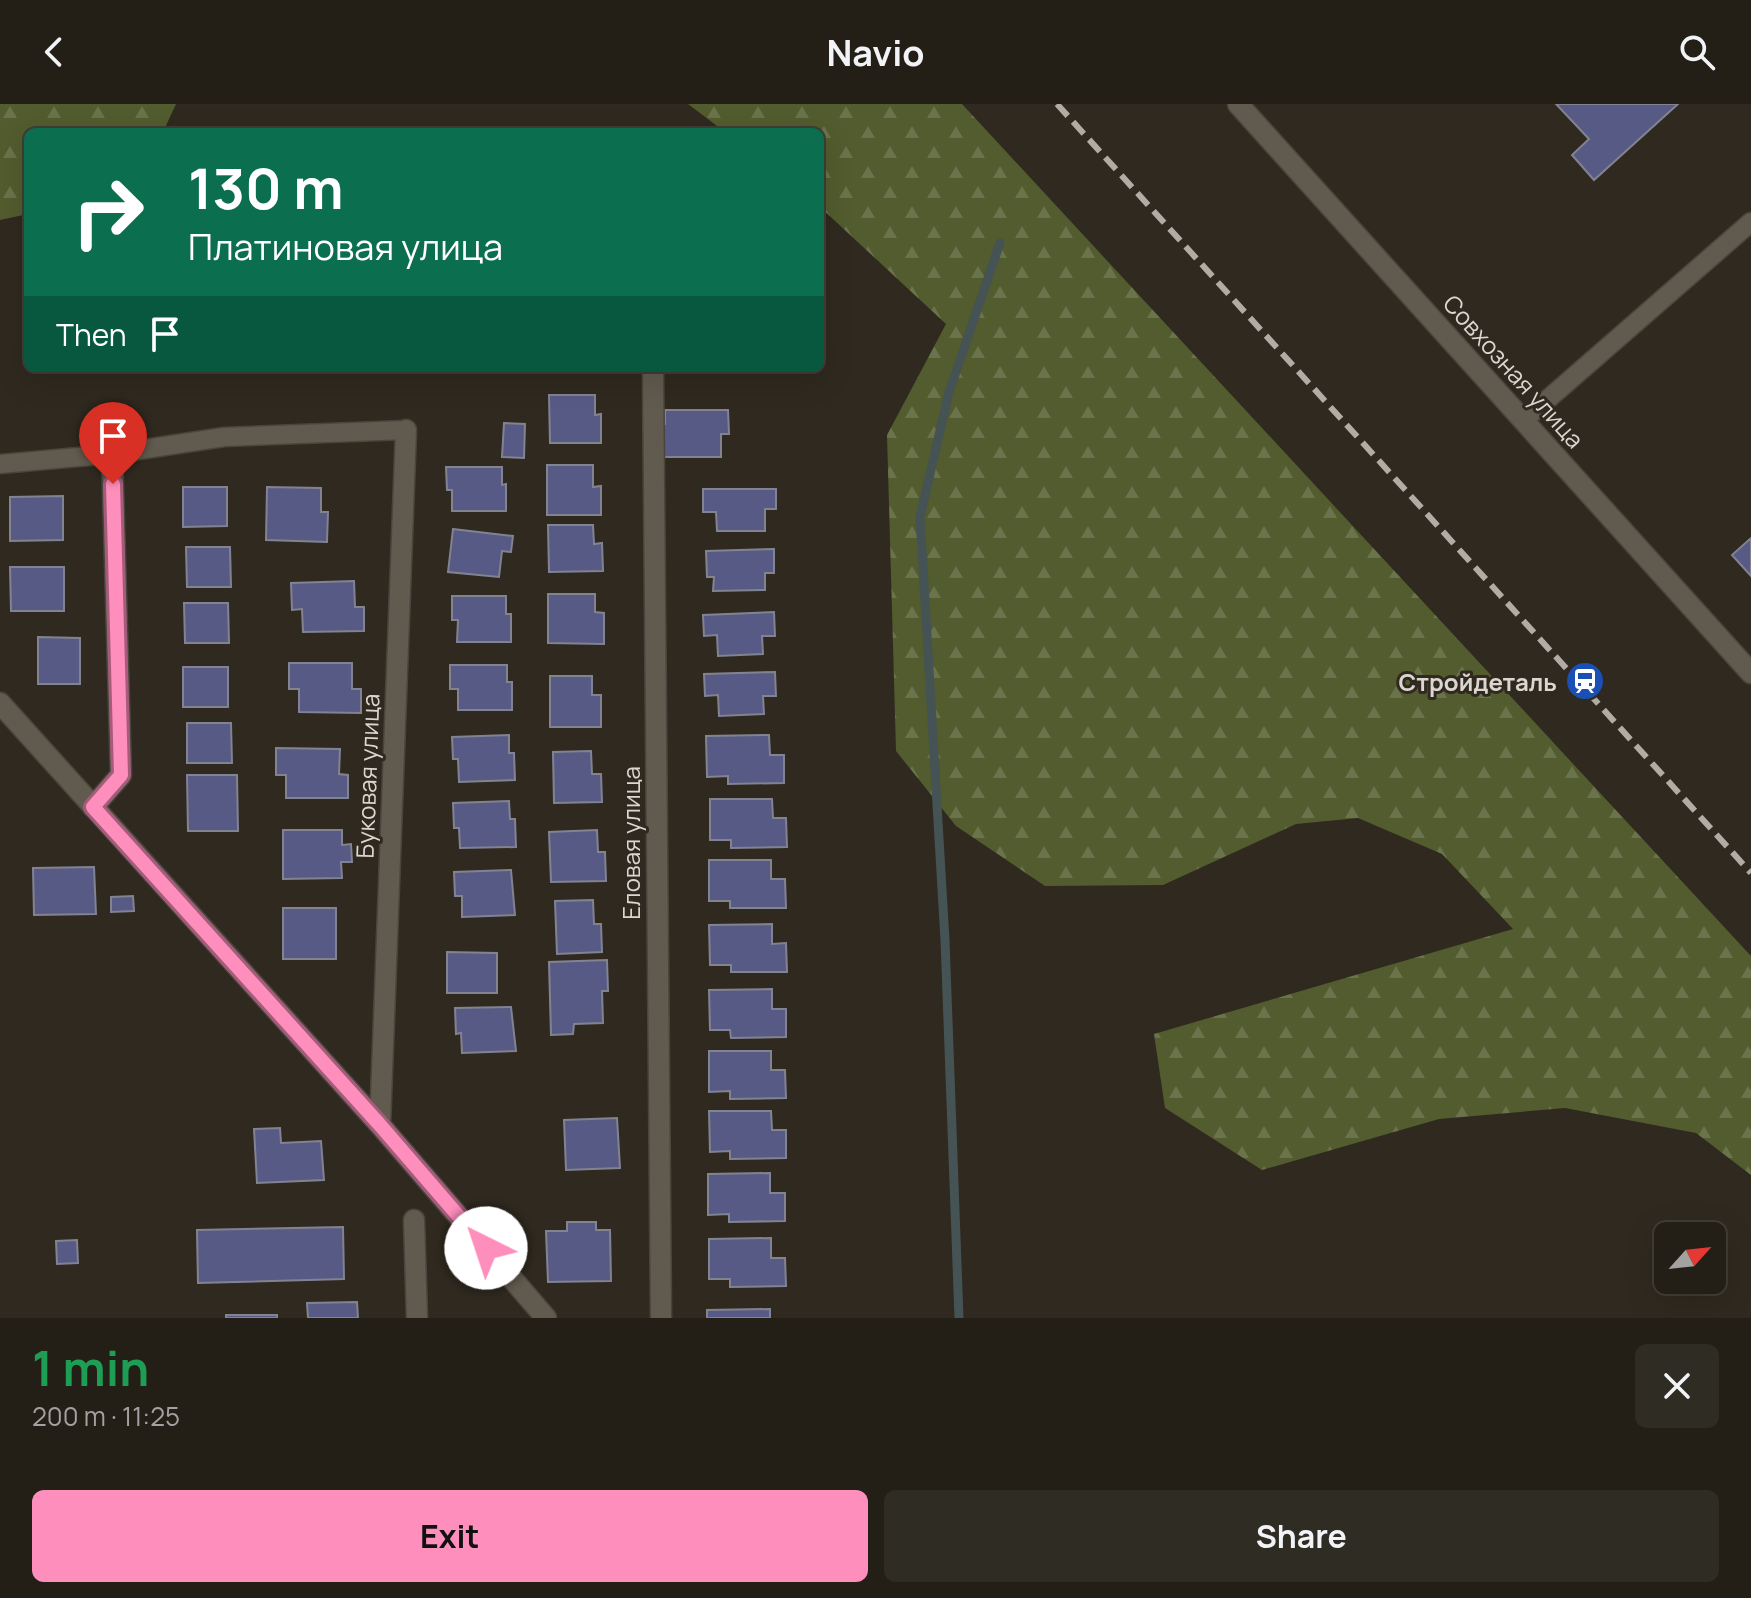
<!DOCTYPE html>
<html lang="en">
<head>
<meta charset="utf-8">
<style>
  :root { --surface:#231f17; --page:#2f2c24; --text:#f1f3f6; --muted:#a3a2a1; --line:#403d36; --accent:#fe8ebb }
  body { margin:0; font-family:Manrope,sans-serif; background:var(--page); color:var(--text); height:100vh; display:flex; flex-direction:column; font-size:30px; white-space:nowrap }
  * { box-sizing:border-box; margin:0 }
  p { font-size:26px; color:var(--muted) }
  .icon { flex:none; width:44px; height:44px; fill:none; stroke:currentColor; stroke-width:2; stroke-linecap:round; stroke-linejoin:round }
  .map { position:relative; height:1214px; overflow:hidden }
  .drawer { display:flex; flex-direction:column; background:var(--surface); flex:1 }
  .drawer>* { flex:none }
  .hud { position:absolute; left:24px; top:24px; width:800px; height:244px; border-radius:12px; box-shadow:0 8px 32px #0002,0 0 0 2px var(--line); background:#0b6e4f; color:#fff; overflow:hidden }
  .needle { width:52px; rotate:63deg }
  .tools { position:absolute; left:1654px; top:1118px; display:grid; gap:16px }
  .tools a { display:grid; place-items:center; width:72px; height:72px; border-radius:12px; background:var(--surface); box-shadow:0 8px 32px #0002,0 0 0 2px var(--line); font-size:40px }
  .pin { position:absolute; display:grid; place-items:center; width:68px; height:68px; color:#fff; margin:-82px -34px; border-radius:50% 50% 50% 0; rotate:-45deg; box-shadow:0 0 8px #0007 }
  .pin .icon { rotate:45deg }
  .me { position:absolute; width:88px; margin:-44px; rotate:319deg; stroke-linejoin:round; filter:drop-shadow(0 0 6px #0008) }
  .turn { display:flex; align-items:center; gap:28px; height:168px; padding:0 32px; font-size:36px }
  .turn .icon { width:104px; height:104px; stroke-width:2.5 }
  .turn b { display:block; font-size:56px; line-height:68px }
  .then { display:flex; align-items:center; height:76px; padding:0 32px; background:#0003; gap:16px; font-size:30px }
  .round { display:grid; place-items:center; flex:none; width:84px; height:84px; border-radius:12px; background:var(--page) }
  .overview { display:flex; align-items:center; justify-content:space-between; height:136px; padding:0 32px }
  h1 { font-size:48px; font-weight:700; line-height:60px; color:#1e9e55 }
  .primary-button { display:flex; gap:16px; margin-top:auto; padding:16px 32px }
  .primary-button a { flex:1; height:92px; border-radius:12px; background:var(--accent); color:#111; font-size:32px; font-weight:700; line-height:92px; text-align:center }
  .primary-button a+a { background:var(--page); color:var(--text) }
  header { display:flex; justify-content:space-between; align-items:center; height:104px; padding:0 32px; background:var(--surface); font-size:36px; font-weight:700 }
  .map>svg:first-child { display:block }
  .forest { fill:url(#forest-firs) }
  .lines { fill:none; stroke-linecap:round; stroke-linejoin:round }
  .stream { stroke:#465354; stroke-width:9 }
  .building { fill:#575a85; stroke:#828391; stroke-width:2 }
  .service-casing { stroke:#4a453c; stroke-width:21 }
  .minor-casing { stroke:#4a453c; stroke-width:23 }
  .tertiary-casing { stroke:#4a453c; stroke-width:23 }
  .service { stroke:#615a4e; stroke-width:18 }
  .minor { stroke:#615a4e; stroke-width:20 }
  .tertiary { stroke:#615a4e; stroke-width:20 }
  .rail { stroke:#b1aca4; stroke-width:6; stroke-dasharray:16 8; stroke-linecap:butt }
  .route-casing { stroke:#a55c7a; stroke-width:20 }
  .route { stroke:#fe8ebb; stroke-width:14 }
  .labels { text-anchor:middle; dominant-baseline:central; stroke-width:6; stroke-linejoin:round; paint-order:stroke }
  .street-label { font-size:24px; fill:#dbd7d0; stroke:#2f291f }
  .poi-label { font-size:24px; font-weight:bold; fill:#dbd7d0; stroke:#2f291f; text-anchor:end }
</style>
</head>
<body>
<header><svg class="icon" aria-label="back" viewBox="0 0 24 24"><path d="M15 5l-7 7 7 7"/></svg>Navio<svg class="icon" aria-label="search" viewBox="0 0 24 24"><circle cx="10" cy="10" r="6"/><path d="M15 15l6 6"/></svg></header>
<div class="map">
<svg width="1751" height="1214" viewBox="0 0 1751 1214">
  <defs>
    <pattern id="forest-firs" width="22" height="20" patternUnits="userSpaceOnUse" patternTransform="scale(2)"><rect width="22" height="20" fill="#525c2e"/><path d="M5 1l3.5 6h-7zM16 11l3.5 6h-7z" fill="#6a734b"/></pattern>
  </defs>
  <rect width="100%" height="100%" fill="#2f291f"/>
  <path class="forest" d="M0 0H176L163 28H28V110L0 116Z
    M688 0H962L1751 852V1071L1696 1029 1565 1004 1439 1015 1262 1066 1165 1004 1154 930 1513 825 1442 750 1358 714 1296 720 1163 781 1045 782 956 722 896 647 887 331 946 220 820 103V28H725Z"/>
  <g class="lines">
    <path class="stream" d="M959 1214 945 836 920 413 949 288 1000 139"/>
  </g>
  <path class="building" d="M1556 0H1678L1594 76 1572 51 1589 35Z
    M549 291H595V311L601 310V339H550Z
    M665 306H728L729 330H721V353H656V320H665Z
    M504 319 525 320 524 354 502 353Z
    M547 361H593V383L601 382V411H547Z
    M446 363H502V381L506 380V407H452V386H447Z
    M183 383H227V422L183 423Z
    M267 383 321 384V408H328L327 438 266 436Z
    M703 385H776V405H765V427H717L716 408H703Z
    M63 392V436L10 437V393Z
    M548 421H593L594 440 602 439 603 467 549 468Z
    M453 425 513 432 511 448 502 447 499 473 448 468Z
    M1751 434V472L1732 451Z
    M186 443H230L231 483H187Z
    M774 445V469H765V486L713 487 714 473H707L706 447Z
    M10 463H64V507H11Z
    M354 477 355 503H364V527L303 528 302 505 292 506 291 479Z
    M548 490H595V508L604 509V540L548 539Z
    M452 492H506V510H511V538H457L458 516H452Z
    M184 499H228L229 539H185Z
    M774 508 775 532H762L763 550 718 552 717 531 704 532 703 511Z
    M38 533 80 534V580H38Z
    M289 559H352V585H361V609L299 608V585H289Z
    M450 561H507V578H512V606H458V585H450Z
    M183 563H228V603H183Z
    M775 568 776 592H763L764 610 719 612 718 591 705 592 704 570Z
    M550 572H592V591H601V623H550Z
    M187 619H231L232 659H187Z
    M509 631V649H514L515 676 459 678 458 655H453L452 633Z
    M769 631 770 651H784V679L728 680V672L707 673 706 632Z
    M276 644 340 645 339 670 348 671V694H286V671H276Z
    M591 647 592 670H601L602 698 554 699 553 648Z
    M187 671H237L238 727H188Z
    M710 695H772L773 714H786L787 743 731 744V736H710Z
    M509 697 510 715H515L516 743 460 744 459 724H454L453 699Z
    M283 726H342V741L351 740 352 758H341L342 774 283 775Z
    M597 726 598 748H605L606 777 551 778 549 728Z
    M709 756H771V775H785L786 804H730V797H709Z
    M94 763 96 810 34 811 33 764Z
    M511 766 515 811 462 813V792H455L454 768Z
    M133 792 134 807 111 808V793Z
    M593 796 594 820H601L602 848 557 850 555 797Z
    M283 804H336V855H283Z
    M772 820V840L786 839 787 868H731V861H710L709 821Z
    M447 848 497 849V889H447Z
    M607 856 608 887H602L603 919 574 920 573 930 551 931 549 858Z
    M772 885V905H786V933L731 934 730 926H710L709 886Z
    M511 903 516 947 462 949 461 929 456 930 455 904Z
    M709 947H771V966H785L786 994 730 995V987L709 988Z
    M709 1007H771L772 1026H786V1054L730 1055V1047L710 1048Z
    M617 1014 620 1064 566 1066 564 1016Z
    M280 1024 281 1039 321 1037 324 1076 257 1079 254 1025Z
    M770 1069V1089H785V1117L729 1118V1110L708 1111V1070Z
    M567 1118H596V1126H610L611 1177 548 1178 546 1127H567Z
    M343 1123 344 1175 198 1179 197 1126Z
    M771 1134V1154H785L786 1182 730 1183V1175H709V1135Z
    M77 1136 78 1159 57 1160 56 1137Z
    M357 1198 358 1214H308L307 1199Z
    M770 1205V1214H707V1206Z
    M226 1211H277V1214H226Z"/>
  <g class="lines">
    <defs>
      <path id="service" d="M1524 316 1751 118
        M0 360 112 350 224 333 406 326"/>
      <path id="minor" d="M653 264 661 1214
        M0 599 380 1021 546 1214
        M93 703 121 671 112 350
        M380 1021 406 326
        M414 1116 417 1214"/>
      <path id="tertiary" d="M1238 0 1751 569"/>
    </defs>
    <use href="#service" class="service-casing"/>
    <use href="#minor" class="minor-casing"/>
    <use href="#tertiary" class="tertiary-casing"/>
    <use href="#service" class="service"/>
    <use href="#minor" class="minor"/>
    <use href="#tertiary" class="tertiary"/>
    <path class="rail" d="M1057 0 1751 769"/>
  </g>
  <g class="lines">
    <defs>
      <path id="route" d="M113 380 121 671 93 703 380 1021 486 1144"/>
    </defs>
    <use href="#route" class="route-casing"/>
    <use href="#route" class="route"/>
  </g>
  <defs>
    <symbol id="station-disc" viewBox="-11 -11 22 22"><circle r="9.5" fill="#1a4fb4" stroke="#2f291f"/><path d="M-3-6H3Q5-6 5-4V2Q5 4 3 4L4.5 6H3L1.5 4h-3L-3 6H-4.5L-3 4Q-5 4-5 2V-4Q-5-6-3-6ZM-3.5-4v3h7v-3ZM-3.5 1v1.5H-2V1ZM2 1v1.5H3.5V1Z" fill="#fff"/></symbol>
  </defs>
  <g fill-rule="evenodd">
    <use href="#station-disc" x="1563" y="555" width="44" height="44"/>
  </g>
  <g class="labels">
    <g class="street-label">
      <text transform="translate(1514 267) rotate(48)">Совхозная улица</text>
      <text transform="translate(367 672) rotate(-88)">Буковая улица</text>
      <text transform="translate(630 739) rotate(-90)">Еловая улица</text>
    </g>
    <g class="poi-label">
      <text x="1557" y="577">Стройдеталь</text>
    </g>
  </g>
</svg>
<div class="tools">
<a><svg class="needle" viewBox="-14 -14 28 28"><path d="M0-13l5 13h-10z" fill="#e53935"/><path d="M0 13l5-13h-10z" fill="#a3a2a1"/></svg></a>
</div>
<div class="pin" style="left:113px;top:380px;background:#d93025"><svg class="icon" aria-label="arrive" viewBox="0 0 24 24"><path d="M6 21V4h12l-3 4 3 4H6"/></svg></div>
<svg class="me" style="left:486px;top:1144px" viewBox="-20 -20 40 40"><circle r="19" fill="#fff"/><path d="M0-13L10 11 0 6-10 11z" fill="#fe8ebb"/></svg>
<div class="hud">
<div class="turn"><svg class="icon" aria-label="right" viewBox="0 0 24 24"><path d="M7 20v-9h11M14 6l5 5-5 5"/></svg><div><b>130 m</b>Платиновая улица</div></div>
<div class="then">Then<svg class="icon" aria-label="arrive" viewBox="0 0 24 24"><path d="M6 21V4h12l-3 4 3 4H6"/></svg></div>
</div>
</div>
<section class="drawer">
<div class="overview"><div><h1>1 min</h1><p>200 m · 11:25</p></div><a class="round"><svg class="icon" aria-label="close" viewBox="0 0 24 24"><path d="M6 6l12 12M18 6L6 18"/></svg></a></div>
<div class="primary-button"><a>Exit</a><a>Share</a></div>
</section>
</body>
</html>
